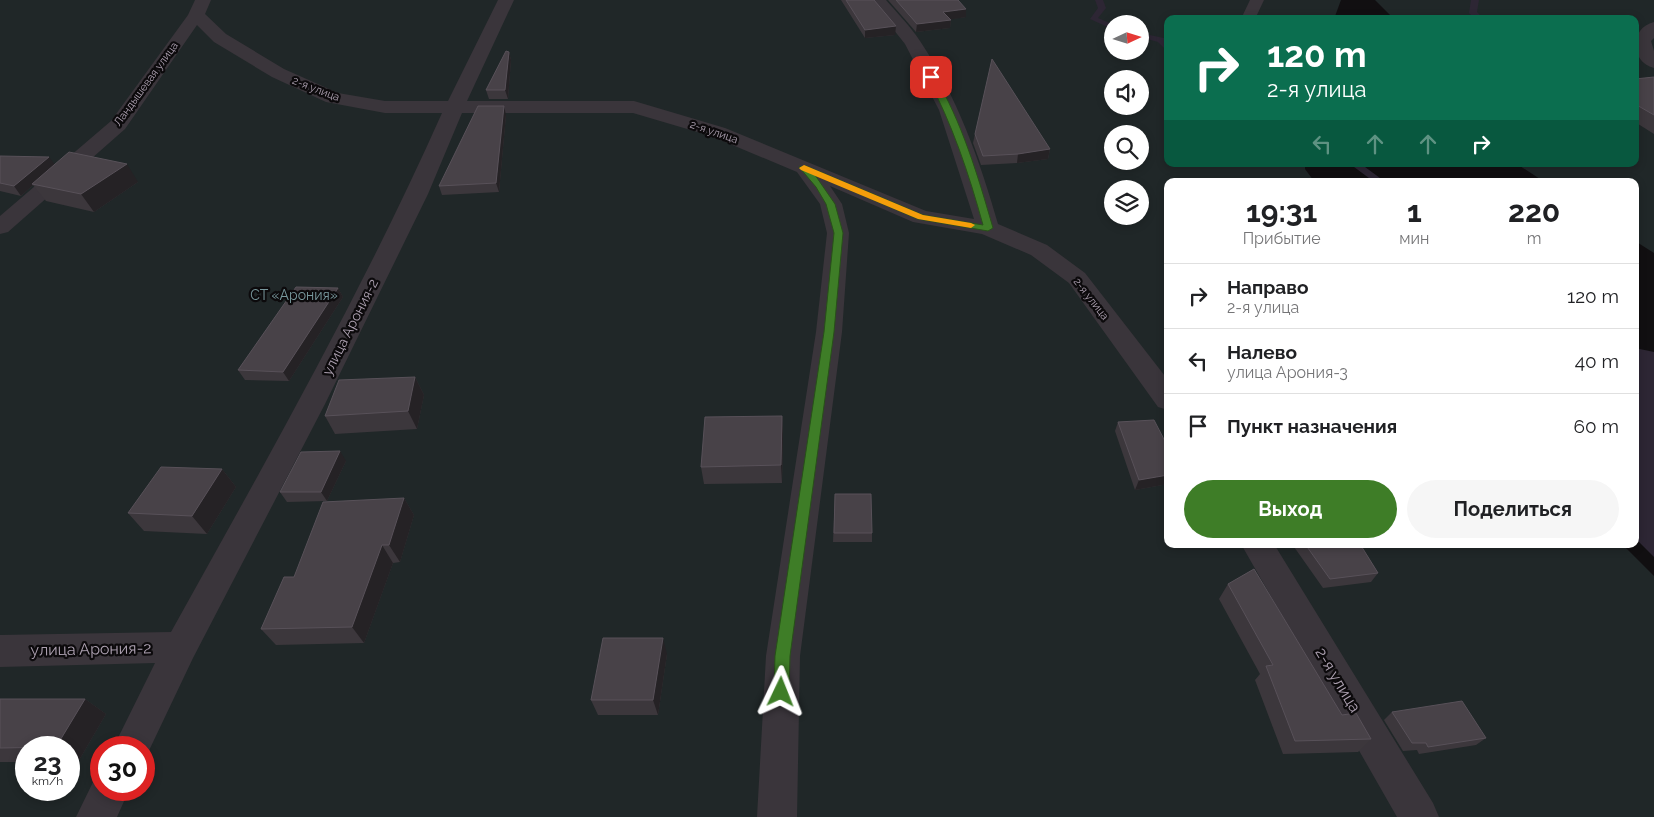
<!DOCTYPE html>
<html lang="ru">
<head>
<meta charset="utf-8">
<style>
  :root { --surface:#fff; --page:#f6f6f6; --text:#202124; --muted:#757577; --line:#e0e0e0; --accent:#3e7d27 }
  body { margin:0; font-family:Raleway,sans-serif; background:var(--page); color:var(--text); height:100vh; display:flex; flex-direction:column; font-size:19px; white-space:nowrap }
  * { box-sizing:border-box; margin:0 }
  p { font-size:16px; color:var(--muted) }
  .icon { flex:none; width:28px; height:28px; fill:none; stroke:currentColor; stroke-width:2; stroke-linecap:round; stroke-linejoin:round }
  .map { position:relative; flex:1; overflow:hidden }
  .drawer { position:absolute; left:1164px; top:178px; width:475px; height:370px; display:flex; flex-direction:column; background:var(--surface); border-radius:10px; box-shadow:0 2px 8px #0003 }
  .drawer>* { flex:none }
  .top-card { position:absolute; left:1164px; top:15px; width:475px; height:152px; border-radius:10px; box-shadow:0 2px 8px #0003; background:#0b6e4f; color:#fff; overflow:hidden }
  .needle { width:32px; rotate:86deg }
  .controls { position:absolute; left:1104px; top:15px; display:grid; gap:10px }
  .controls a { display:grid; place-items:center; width:45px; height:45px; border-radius:50%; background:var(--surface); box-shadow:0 2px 8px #0003; font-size:25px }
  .speed { position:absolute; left:15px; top:736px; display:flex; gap:10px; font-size:25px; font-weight:700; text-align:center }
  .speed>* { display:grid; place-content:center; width:65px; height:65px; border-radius:50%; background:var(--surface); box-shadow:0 2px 8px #0003; line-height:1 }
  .speed small { font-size:12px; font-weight:400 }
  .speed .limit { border:8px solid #d22; background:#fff; color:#111 }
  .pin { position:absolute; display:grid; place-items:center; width:42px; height:42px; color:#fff; margin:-21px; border-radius:10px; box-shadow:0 2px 8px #0006 }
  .me { position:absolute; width:55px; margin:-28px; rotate:2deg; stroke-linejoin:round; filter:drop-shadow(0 0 4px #0008) }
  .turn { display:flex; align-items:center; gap:18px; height:105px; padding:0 20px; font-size:22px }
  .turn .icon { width:65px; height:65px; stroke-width:2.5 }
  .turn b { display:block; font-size:35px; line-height:42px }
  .lanes { display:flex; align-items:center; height:48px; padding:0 20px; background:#0003; justify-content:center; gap:25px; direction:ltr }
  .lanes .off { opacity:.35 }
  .eta { display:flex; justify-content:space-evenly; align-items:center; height:85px; text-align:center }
  .eta b { font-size:30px; font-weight:700; line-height:35px }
  .primary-button { display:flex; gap:10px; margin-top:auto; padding:10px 20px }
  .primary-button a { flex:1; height:58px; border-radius:30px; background:var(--accent); color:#fff; font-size:20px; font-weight:700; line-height:58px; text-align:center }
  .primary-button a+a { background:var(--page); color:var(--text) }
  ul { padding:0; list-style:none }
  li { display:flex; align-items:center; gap:15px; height:65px; padding:0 20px; border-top:1px solid var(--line) }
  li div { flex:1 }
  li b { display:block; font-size:19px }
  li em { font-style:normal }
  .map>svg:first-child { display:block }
  .green { fill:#202728; fill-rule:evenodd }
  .water { fill:#2d2634 }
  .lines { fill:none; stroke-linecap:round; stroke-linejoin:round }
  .stream { fill:#2d2634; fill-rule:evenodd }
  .lane { fill:#3a353b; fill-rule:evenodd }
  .street { fill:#3a353b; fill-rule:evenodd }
  .wall { fill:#3c373c }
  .shaded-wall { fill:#252225 }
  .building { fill:#484248; stroke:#585159 }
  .route { fill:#3e7d27; stroke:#285119 }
  .slow { fill:#f59e0b }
  .labels { text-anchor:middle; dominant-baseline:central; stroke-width:4.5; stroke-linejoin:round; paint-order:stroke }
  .far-street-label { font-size:11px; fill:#ada1b1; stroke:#0c0a0c }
  .park-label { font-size:14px; fill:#78989d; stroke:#0c0a0c }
  .street-label { font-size:14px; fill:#ada1b1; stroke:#0c0a0c }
  .near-street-label { font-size:16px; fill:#ada1b1; stroke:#0c0a0c }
</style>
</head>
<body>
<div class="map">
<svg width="1654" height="817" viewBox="0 0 1654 817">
  <rect width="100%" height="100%" fill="#110f11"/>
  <path class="green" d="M0 0H1341L1334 19H1168V164H1305V169L1314 181H1168V544H1622L1654 576V817H0ZM1112 24H1140V51H1112ZM1112 79H1140V106H1112ZM1112 134H1140V161H1112ZM1112 189H1140V216H1112ZM26 748H69V790H26ZM101 748H144V790H101Z
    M1375 0H1654V253L1635 241V181H1543L1517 164H1635V19H1394Z"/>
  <path class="water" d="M1635 348 1654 352V557L1635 538Z"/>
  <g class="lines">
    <path class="stream" d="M1095 0H1103L1106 8 1098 18 1112 24V29L1090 19 1098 8Z
      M1471 0H1479L1477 12 1484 19H1475L1469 13Z
      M1140 33 1164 38 1168 44V52L1158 42 1140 37Z
      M1350 164H1361L1384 181H1373Z"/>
    <path class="lane" d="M1250 0H1264L1255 19H1241Z"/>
    <path class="street" d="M195 0H211L205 14 226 34 284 69 338 93 385 101H448L498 0H514L467 101H634L725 128 926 211 974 219 939 110 905 44 870 0H886C898 14 911 27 920 41 957 96 980 161 998 224L1047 245 1085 273 1168 380V410L1158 407 1069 283 1031 255 982 234 913 222 830 186 842 204 849 233 842 332 800 656 797 817H757L766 656 816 332 827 233 820 204 797 172 711 136 633 113H462L428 194 325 404 193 658 144 761V748H113L155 663 0 667V635L171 632C266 461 363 291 442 113H385L326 102 272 77 214 42 197 25 125 129 8 232 0 234V216L111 121 188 15Z
      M1654 22V38L1651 41 1654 51V68C1630 62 1629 28 1654 22Z
      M1241 544H1274L1433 803 1439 817H1397Z
      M101 774V790H129L117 817H76L96 776Z"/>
  </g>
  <path class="wall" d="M841 0H874L895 35 865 38Z
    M888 0H958L966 17 951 19 950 28 916 32Z
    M509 52 511 60 508 99H489L486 90Z
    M1654 77V134L1635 122V79Z
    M506 115 499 192 442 195 439 186Z
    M975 134 1050 149 1048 159 1017 163 981 165 973 143Z
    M0 156 55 165 138 182 94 212 46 201 33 185 21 196 0 191Z
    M338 288 343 297 289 381 245 380 238 370Z
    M415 377 424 395 417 429 335 434 325 416Z
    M782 416 783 434 782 483 704 484 701 467Z
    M1118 422 1168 447V484L1135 490 1115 431Z
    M346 461 327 501 287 502 280 492Z
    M222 469 236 487 207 534 144 531 128 513Z
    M835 494 872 533V542H833Z
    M404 498 414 515 400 562 393 563 364 643 276 645 261 629 294 577Z
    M1292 544H1360L1378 573 1371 582 1323 588Z
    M1228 584 1342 715 1371 739 1358 752 1283 754 1255 680 1260 674 1219 599Z
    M667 654 658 715H598L591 700Z
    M0 699H85L106 714 78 762H69V748H26V762H0Z
    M1392 712 1486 738 1476 745 1419 754 1417 750 1403 751 1384 720Z"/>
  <path class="shaded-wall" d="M966 9V17L942 21 943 12Z
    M951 20 950 28 916 32 917 24Z
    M896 26 895 35 865 38V30Z
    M509 52 511 60 508 99 505 90Z
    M504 106 506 115 499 192 496 183Z
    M1050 149 1048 159 1017 163 1018 154Z
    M49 157 56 166 32 184 33 185 21 196 14 186Z
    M127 164 138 182 94 212 81 194Z
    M338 288 343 297 289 381 283 372Z
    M415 377 424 395 417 429 408 411Z
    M782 416 783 434 782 483 781 465Z
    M340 451 346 461 327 501 321 492Z
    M222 469 236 487 207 534 192 516Z
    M1168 475V484L1135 490 1139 480Z
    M404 498 414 515 400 562 389 545Z
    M382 545 393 563 364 643 352 627Z
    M663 638 667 654 658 715 653 700Z
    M85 699 106 714 78 762 69 756V748L56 747Z"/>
  <path class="building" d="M846 0H874L896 26 865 30Z
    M896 0H958L966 9 943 12 951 20 917 24Z
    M506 51 509 52 505 90H486Z
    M992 59 1050 149 1018 154 983 156 975 134Z
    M1654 77V115L1635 104V79Z
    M478 106H504L496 183 439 186Z
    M69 152 127 164 81 194 32 184Z
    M0 156 49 157 14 186 0 183Z
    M296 287 338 288 283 372 238 370Z
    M415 377 408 411 325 416 339 380Z
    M782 416 781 465 701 467 705 417Z
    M1154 420 1168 447V475L1139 480 1118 422Z
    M340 451 321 492H280L301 452Z
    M161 467 222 469 192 516 128 513Z
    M835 494H871L872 533H834Z
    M404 498 389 545H382L352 627 261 629 284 577H294L323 502Z
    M1305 544H1360L1378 573 1330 579Z
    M1254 569 1342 715 1356 713 1371 739 1295 741 1266 666 1273 665 1228 584Z
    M603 638H663L653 700H591Z
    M0 699H85L56 747 0 748Z
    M1462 701 1486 738 1428 747 1426 743H1412L1392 712Z"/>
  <path class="route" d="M928 75H934C962 122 978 176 993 228L988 231 918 219 815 175 835 204 843 233 834 332 790 656 789 692 787 697 781 699 776 697 774 692 775 656 824 332 834 233 826 204 816 187 799 167 806 166 923 215 983 225C969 174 952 123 927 77Z"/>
  <path class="slow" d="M804 165 923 215 971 223 975 225 971 228 918 219 801 170 799 168Z"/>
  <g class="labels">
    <g class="far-street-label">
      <text transform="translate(146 84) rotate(-54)">Ландышевая улица</text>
      <text transform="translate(316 89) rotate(21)">2-я улица</text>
      <text transform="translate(714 132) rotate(19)">2-я улица</text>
      <text transform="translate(1091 299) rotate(52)">2-я улица</text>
    </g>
    <g class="park-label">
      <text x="294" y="295">СТ «Арония»</text>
    </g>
    <g class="street-label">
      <text transform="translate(350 327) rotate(-63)">улица Арония-2</text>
    </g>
    <g class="near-street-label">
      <text transform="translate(91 649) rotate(-1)">улица Арония-2</text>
      <text transform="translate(1338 680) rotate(59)">2-я улица</text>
    </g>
  </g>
</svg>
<div class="controls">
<a><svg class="needle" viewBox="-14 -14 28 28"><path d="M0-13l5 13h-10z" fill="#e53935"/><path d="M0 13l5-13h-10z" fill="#757577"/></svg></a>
<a><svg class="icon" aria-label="sound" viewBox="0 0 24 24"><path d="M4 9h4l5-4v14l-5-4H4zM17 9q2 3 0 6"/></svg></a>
<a><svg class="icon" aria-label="search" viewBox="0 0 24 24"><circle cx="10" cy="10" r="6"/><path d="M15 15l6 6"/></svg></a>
<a><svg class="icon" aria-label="layers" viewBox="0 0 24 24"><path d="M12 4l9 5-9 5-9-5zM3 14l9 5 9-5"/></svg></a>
</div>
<div class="speed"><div>23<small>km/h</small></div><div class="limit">30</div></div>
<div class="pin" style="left:931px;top:77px;background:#d93025"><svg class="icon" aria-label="arrive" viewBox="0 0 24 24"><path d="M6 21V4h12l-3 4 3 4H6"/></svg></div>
<svg class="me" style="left:781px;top:692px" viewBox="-20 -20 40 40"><path d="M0-17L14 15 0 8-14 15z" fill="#3e7d27" stroke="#fff" stroke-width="4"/></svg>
<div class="top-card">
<div class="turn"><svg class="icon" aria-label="right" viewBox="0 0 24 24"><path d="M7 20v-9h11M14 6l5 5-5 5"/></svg><div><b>120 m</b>2-я улица</div></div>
<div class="lanes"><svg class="icon off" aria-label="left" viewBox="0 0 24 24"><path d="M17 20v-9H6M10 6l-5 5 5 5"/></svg><svg class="icon off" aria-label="ahead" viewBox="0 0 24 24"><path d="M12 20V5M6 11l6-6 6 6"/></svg><svg class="icon off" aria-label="ahead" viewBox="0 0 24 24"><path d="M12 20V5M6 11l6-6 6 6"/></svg><svg class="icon" aria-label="right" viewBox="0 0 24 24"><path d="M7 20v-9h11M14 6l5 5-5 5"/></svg></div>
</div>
<section class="drawer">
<div class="eta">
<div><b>19:31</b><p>Прибытие</p></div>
<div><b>1</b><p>мин</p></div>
<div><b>220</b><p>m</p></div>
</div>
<ul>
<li><svg class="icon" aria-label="right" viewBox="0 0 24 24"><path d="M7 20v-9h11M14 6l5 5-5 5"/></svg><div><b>Направо</b><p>2-я улица</p></div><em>120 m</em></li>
<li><svg class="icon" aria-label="left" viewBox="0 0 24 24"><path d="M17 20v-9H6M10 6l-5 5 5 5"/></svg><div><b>Налево</b><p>улица Арония-3</p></div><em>40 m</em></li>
<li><svg class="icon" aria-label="arrive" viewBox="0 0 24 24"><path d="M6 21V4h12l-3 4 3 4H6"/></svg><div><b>Пункт назначения</b></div><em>60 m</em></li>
</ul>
<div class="primary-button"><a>Выход</a><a>Поделиться</a></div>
</section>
</div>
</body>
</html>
